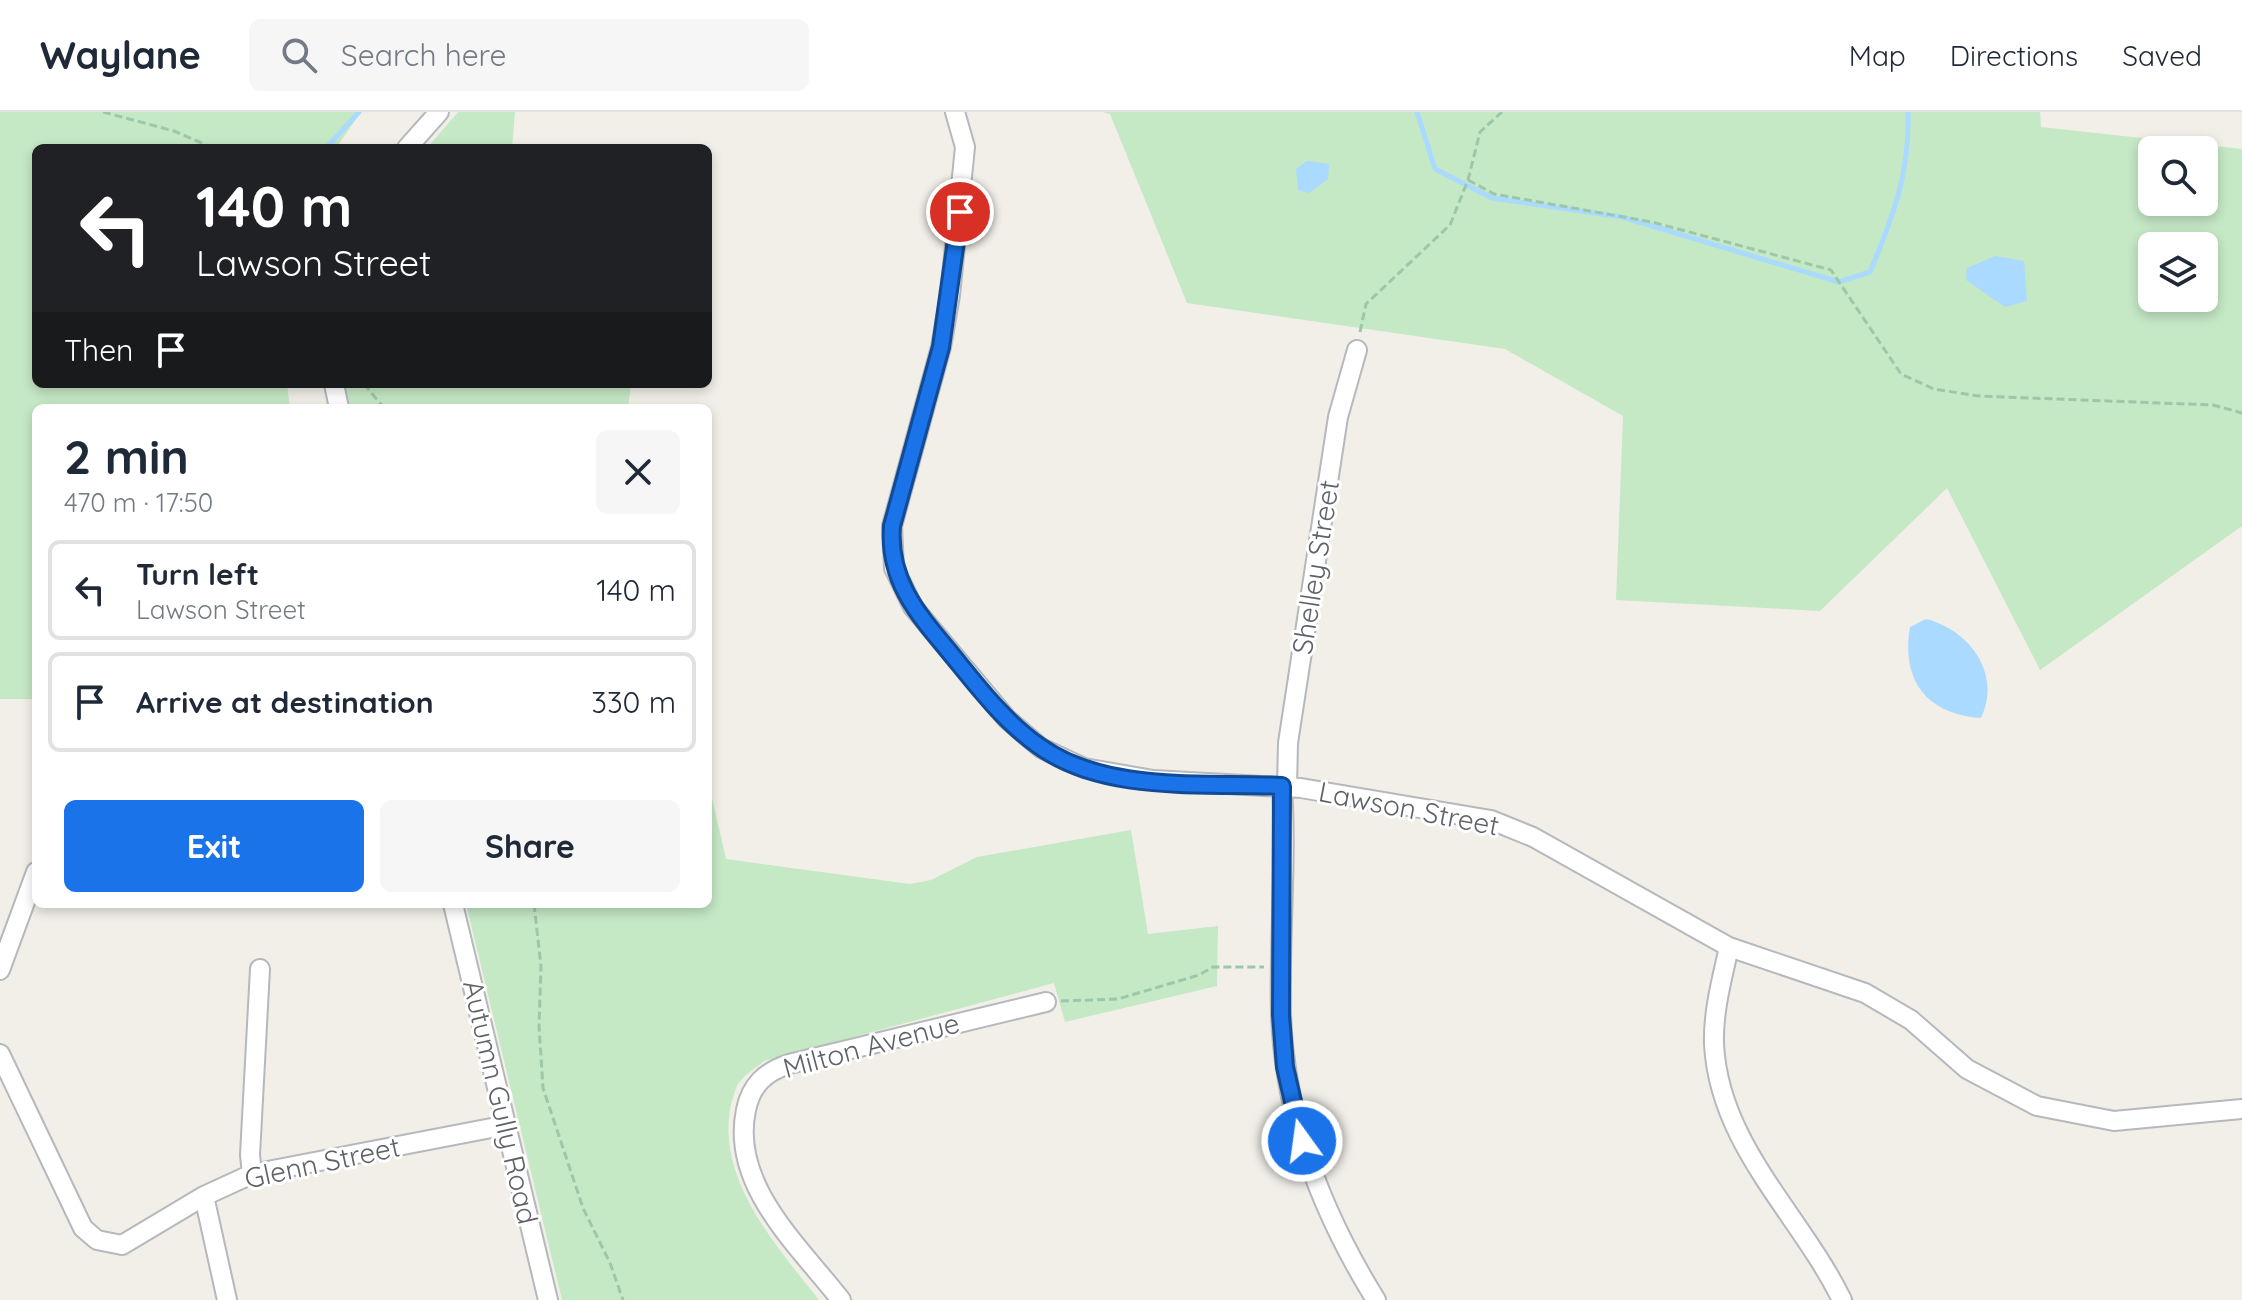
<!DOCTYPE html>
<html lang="en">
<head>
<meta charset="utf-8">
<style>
  :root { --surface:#fff; --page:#f6f6f7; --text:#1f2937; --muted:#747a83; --line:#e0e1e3; --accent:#1a73e8 }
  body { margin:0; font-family:Quicksand,sans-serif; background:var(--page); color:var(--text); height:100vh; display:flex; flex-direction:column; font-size:30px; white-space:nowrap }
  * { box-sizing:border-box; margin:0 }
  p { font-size:26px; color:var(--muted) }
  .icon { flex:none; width:44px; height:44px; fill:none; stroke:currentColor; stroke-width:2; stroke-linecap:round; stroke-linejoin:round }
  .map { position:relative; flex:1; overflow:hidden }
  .panel { position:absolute; left:32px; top:292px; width:680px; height:504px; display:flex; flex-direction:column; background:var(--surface); border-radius:12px; box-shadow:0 4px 12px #0003 }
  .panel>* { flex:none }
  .banner { position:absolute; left:32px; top:32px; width:680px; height:244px; border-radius:12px; box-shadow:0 4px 12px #0003; background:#202124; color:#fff; overflow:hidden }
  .fabs { position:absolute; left:2138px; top:24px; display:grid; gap:16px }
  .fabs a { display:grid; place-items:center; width:80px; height:80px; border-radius:12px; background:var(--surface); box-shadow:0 4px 12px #0003; font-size:40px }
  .pin { position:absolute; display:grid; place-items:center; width:68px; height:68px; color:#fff; margin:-34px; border:4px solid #fff; border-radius:50%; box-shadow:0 2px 8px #0007 }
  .me { position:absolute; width:88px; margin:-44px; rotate:346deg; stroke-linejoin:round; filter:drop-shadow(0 0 6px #0008) }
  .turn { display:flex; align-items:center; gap:28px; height:168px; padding:0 32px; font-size:36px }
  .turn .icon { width:104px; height:104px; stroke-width:2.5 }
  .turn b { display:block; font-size:56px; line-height:68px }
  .then { display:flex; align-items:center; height:76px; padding:0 32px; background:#0003; gap:16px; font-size:30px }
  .round { display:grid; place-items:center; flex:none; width:84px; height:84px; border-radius:12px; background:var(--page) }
  .summary { display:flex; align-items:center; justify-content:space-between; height:136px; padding:0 32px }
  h1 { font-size:48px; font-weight:800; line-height:60px }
  .primary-button { display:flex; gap:16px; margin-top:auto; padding:16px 32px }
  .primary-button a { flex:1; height:92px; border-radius:12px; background:var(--accent); color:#fff; font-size:32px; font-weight:800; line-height:92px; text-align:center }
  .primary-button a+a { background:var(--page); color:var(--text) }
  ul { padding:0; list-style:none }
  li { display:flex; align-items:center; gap:24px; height:100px; margin:0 16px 12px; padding:0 16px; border:4px solid var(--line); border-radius:12px }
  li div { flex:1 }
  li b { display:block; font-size:30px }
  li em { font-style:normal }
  header { display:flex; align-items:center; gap:48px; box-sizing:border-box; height:112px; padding:0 40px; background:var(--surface); border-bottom:2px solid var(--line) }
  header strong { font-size:38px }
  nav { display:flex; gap:44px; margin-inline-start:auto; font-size:28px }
  .search { width:560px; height:72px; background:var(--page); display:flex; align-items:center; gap:20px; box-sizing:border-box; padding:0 28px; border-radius:12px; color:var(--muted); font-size:30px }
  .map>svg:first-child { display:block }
  .green { fill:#c5e8c5; fill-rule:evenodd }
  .water { fill:#aadaff }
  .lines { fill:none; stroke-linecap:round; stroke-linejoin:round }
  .stream { stroke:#aadaff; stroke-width:5 }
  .street-casing { stroke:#b5b8bc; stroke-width:22 }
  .path { stroke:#9cc7a9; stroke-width:3; stroke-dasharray:8 4; stroke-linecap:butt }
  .street { stroke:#fff; stroke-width:18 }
  .route-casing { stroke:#114b97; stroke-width:20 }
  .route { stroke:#1a73e8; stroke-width:14 }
  .labels { text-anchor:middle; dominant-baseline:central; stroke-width:6; stroke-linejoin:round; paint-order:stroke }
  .street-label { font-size:28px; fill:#5f6368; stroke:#fff }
</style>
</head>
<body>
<header>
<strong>Waylane</strong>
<div class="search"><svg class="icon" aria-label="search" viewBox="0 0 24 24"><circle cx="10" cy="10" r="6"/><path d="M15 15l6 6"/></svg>Search here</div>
<nav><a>Map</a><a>Directions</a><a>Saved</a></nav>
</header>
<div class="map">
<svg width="2242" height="1188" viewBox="0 0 2242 1188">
  <rect width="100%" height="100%" fill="#f1efe8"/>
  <path class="green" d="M0 0H361L336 36H36V272H287L290 296H36V587H0Z
    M458 0H515L512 36H427Z
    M1103 0H2040L2041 15 2242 37V414L2040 558 1947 376 1820 499 1616 488 1623 304 1505 237 1187 191 1110 2ZM2152 38H2204V90H2152ZM2152 134H2204V186H2152Z
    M340 272H631L628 296H345Z
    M708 669 726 747 910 772 931 768 977 745 1131 718 1148 822 1218 814 1217 874 1065 910 1054 871 764 949C756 956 741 965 737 974 704 1054 774 1131 819 1188H562L466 792H708Z"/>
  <path class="water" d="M1307 49 1329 52 1328 67 1309 81 1298 78 1296 57Z
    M1995 144 2024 149 2027 189 2005 195 1966 168 1967 156Z
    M1926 507C1970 518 2002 562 1981 606 1926 602 1901 568 1910 515Z"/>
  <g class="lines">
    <path class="stream" d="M1417 0 1435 57 1492 86 1622 105 1839 170 1870 160C1893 105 1910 61 1908 0
      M326 36 359 0"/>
    <defs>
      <path id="street" d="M955 0 965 35 950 183 941 235 892 414 894 456 913 495 1007 607 1041 636 1084 656 1153 668 1301 676 1491 708 1533 725 1729 835 1865 881 1911 908 1967 957 2037 994 2114 1009 2242 997
        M407 36 439 0
        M334 272 339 296
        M1282 674C1287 749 1279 826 1281 901 1284 1004 1322 1101 1376 1188
        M1287 675 1288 631 1338 305 1357 238
        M453 792 548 1188
        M1729 835C1722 867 1713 899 1714 932 1719 1033 1800 1102 1842 1188
        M0 858 36 760
        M0 942 83 1116 97 1128 122 1133 204 1084 252 1062 507 1013
        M252 1062 250 1043 260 857
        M204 1084 227 1188
        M841 1188C799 1134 730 1073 746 998 751 973 765 960 789 952L1046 890"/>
    </defs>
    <use href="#street" class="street-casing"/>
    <path class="path" d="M103 0 174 19 213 36
      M1468 68 1494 82 1652 110 1831 158 1901 262 1934 277 1978 284 2213 293 2242 301
      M1360 220 1366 192 1450 113 1468 68 1480 20 1502 0
      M364 272 384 296
      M534 792 541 854 539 914 543 976 583 1096 610 1151 623 1188
      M1061 889 1118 887 1199 863 1213 855H1264"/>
    <use href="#street" class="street"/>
  </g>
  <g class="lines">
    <defs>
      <path id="route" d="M960 100 941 235 892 414C888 466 915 499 947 537 975 571 1002 608 1039 634 1106 682 1204 670 1282 674L1281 903 1285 955 1302 1029"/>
    </defs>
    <use href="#route" class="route-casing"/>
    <use href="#route" class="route"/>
  </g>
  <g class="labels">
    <g class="street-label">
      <text transform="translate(1315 455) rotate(-81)">Shelley Street</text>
      <text transform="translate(1409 696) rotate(11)">Lawson Street</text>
      <text transform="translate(871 933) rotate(-15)">Milton Avenue</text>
      <text transform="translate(501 990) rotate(77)">Autumn Gully Road</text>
      <text transform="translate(322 1050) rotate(-12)">Glenn Street</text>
    </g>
  </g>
</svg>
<div class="fabs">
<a><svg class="icon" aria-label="search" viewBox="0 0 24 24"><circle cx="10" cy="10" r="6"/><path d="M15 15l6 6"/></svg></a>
<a><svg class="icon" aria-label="layers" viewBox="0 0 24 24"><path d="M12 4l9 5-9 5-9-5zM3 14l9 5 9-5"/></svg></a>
</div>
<div class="pin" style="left:960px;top:100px;background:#d93025"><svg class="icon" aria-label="arrive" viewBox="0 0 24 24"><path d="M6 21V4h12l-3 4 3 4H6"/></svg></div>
<svg class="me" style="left:1302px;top:1029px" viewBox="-20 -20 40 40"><circle r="17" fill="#1a73e8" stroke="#fff" stroke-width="3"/><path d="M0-11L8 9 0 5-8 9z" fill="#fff"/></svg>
<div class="banner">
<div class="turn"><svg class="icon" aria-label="left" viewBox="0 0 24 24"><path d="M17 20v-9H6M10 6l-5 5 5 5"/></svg><div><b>140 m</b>Lawson Street</div></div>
<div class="then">Then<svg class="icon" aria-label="arrive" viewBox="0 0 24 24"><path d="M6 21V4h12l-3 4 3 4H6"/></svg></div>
</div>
<section class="panel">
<div class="summary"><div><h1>2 min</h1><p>470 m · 17:50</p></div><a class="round"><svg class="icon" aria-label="close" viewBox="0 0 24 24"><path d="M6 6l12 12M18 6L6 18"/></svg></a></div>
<ul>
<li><svg class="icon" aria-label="left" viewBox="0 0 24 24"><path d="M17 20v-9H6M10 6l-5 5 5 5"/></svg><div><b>Turn left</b><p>Lawson Street</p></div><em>140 m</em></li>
<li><svg class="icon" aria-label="arrive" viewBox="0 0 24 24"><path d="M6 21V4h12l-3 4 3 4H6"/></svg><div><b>Arrive at destination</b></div><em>330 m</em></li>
</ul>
<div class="primary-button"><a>Exit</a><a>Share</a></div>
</section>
</div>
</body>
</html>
